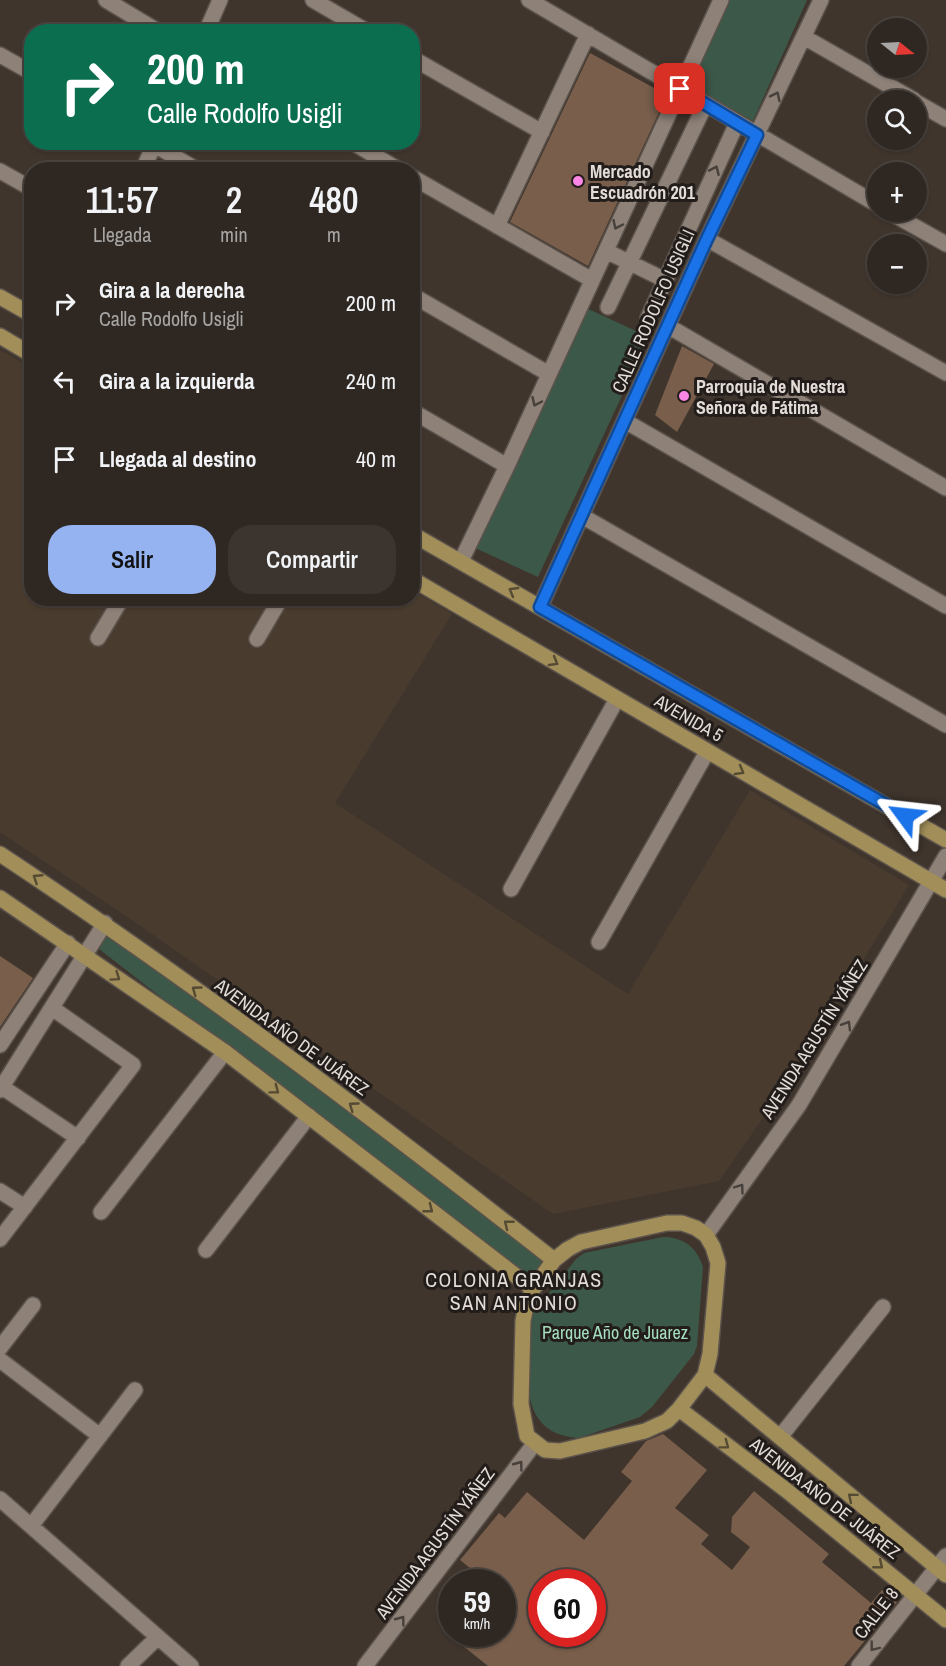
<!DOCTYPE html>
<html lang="es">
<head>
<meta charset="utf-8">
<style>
  :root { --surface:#2f2822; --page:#3b342f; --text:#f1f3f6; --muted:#a7a6a5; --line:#4a4440; --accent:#95b2f1 }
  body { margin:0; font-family:"Archivo Narrow",sans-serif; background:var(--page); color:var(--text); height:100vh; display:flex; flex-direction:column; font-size:22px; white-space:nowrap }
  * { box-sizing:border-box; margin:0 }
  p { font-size:20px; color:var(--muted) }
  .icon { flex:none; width:33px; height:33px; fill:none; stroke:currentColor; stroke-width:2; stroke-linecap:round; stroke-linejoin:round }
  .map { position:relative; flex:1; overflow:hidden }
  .sheet { position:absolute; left:24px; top:162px; width:396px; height:444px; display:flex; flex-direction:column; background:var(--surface); border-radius:24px; box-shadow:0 2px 4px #0004,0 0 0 2px var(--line) }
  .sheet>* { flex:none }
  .top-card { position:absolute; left:24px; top:24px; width:396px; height:126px; border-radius:24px; box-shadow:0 2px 4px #0004,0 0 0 2px var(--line); background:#0b6e4f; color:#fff; overflow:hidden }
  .needle { width:39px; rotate:108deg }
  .controls { position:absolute; left:867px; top:18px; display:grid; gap:12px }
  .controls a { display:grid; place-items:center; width:60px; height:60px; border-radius:50%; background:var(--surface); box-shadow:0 2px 4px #0004,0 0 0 2px var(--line); font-size:30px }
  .speed { position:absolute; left:438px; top:1569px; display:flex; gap:12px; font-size:30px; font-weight:700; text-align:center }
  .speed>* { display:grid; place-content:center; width:78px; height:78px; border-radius:50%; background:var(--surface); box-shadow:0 2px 4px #0004,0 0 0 2px var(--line); line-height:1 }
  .speed small { font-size:15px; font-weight:400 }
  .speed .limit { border:9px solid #d22; background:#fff; color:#111 }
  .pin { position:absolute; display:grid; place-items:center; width:51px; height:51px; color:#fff; margin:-26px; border-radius:12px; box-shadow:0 3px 9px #0006 }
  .me { position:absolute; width:66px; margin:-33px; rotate:300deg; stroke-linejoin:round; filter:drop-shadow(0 0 4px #0008) }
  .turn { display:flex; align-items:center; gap:21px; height:126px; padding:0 24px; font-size:27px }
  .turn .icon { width:78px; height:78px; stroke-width:2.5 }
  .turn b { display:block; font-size:42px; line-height:51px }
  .eta { display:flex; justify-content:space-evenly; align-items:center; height:102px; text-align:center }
  .eta b { font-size:36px; font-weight:600; line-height:42px }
  .action { display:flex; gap:12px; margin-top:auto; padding:12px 24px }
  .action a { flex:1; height:69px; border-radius:24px; background:var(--accent); color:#111; font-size:24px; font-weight:600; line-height:69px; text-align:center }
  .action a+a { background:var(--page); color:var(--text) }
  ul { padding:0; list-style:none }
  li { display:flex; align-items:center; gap:18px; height:78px; padding:0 24px }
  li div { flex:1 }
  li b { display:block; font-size:22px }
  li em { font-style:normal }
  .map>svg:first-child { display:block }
  .industrial { fill:#493c2e }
  .green { fill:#3c5849 }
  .building { fill:#785e4b; fill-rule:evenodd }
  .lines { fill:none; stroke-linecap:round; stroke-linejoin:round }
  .minor-casing { stroke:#5b524b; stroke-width:18 }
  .major-casing { stroke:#5b524b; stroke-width:18 }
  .minor { stroke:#8d8178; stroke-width:15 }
  .major { stroke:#a28e58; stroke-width:15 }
  .oneway { stroke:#47403b }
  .oneway2 { stroke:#554a33 }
  .route-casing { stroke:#114b97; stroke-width:15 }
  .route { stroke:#1a73e8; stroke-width:10 }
  .poi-dot { fill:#fb86e5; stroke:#221d1a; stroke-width:2 }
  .labels { text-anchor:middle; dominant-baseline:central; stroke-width:6; stroke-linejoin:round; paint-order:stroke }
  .poi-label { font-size:18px; font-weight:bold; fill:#e3dcd7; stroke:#221d1a; text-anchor:start }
  .street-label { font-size:18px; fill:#e3dcd7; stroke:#221d1a }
  .park-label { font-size:18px; fill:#a5dfbf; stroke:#221d1a }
  .neighbourhood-label { font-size:20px; letter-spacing:1.5px; fill:#e3dcd7; stroke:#221d1a }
</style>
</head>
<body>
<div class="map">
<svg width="946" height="1666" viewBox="0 0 946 1666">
  <rect width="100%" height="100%" fill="#3f352d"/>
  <path class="industrial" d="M0 350 31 368 32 598H412L413 591 452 614 335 803 628 994 750 790 909 885 795 1072 719 1181 553 1214 116 909 0 832Z"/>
  <path class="green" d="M727 0H807L753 121 688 84Z
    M584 307 649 337 538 577 473 547Z
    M111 936 551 1258 531 1285 99 949 105 938Z
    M663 1237C683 1237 697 1247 703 1267L697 1346 694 1354 652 1407 640 1417 579 1438C512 1434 529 1364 531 1318L534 1312 576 1259 584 1253Z"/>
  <path class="building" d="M590 53 667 95 588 266 510 222Z
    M682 346 714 364 677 432 655 415Z
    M0 956 33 978 0 1027Z
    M663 1434 707 1470 675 1508 709 1535 701 1544 732 1570 750 1547 731 1532 732 1517 754 1491 829 1554 822 1562 871 1603 882 1590 897 1602 844 1666H488L448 1634H502V1582H487L460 1560 499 1513 505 1518 527 1492 584 1540 632 1481 621 1472 646 1441ZM542 1582H592V1634H542Z"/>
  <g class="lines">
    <defs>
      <path id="minor" d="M106 0 159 32
        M313 0 368 32
        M529 0 878 205
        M206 32 220 0
        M804 37 914 100
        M0 55 32 73
        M412 58 542 132
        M916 102 946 119
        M150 142 197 170
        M352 142 399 170
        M143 170 155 142
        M0 171 32 189
        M412 177 592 280
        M889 212 946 244
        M497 226 588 34
        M707 239 946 373
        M606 251 665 280
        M412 295 549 374
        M608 307 705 105
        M648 318 737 123
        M668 326 946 488
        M412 411 507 466
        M625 421 946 606
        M582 516 946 725
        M461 561 507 466 721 0
        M540 607 707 239 821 0
        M98 638 122 598
        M257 639 281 598
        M511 889 617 699
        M599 942 707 752
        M0 1045 68 943
        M2 1087 78 1138
        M0 1090 105 923
        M0 1191 25 1207
        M101 1212 225 1052
        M706 1235 799 1105 946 856
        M0 1239 133 1065 52 1008
        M206 1250 309 1116
        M0 1348 33 1305
        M0 1360 100 1436
        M780 1437 883 1307
        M0 1499 191 1666
        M31 1526 135 1390
        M128 1666 157 1638
        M365 1666 535 1443
        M859 1666 946 1556"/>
      <path id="major" d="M0 297 32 315
        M0 336 32 355
        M412 534 946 840
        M412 579 946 890
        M0 854C191 980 374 1119 554 1260
        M0 898 225 1052 533 1289
        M667 1223H682L696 1228 706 1235 713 1247 718 1263 710 1354 705 1375 679 1409 667 1421 645 1431 560 1451 545 1450 527 1436 521 1404 523 1321 526 1306 533 1289 554 1260 568 1249 581 1242Z
        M705 1375 946 1575
        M679 1409 786 1490 946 1620"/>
    </defs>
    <use href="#minor" class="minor-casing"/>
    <use href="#major" class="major-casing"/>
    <use href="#minor" class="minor"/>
    <use href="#major" class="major"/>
  </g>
  <defs><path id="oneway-chevron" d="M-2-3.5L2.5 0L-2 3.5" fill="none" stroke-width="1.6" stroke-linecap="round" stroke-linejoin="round" transform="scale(1.5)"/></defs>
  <g class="oneway">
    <use href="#oneway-chevron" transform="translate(776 96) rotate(-64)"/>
    <use href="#oneway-chevron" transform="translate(715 170) rotate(-66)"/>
    <use href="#oneway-chevron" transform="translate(617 225) rotate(115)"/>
    <use href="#oneway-chevron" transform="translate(536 402) rotate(115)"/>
    <use href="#oneway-chevron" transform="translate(847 1025) rotate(-59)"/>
    <use href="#oneway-chevron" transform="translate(740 1188) rotate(-54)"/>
    <use href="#oneway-chevron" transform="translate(519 1465) rotate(-53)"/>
    <use href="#oneway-chevron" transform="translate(401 1620) rotate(-53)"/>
    <use href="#oneway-chevron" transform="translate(874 1647) rotate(128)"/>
  </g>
  <g class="oneway2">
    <use href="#oneway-chevron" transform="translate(513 591) rotate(-150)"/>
    <use href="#oneway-chevron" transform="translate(554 662) rotate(30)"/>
    <use href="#oneway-chevron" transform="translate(740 771) rotate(30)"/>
    <use href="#oneway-chevron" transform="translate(37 878) rotate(-147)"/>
    <use href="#oneway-chevron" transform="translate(116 977) rotate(35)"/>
    <use href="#oneway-chevron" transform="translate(196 990) rotate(-144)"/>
    <use href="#oneway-chevron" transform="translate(275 1090) rotate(37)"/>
    <use href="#oneway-chevron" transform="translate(353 1106) rotate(-144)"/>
    <use href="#oneway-chevron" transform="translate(429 1209) rotate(38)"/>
    <use href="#oneway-chevron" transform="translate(508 1224) rotate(-142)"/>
    <use href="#oneway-chevron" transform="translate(725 1445) rotate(37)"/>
    <use href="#oneway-chevron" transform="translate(852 1497) rotate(-140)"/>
    <use href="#oneway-chevron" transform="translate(879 1565) rotate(39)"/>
  </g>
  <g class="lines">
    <defs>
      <path id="route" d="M680 89 757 135 707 239 540 607 905 816"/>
    </defs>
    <use href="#route" class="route-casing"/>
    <use href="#route" class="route"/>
  </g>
  <g class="poi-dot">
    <circle cx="578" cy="181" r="6"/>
    <circle cx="684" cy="396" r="6"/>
  </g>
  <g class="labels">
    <g class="poi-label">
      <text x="590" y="171">Mercado<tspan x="590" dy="21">Escuadrón 201</tspan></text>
      <text x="696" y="386">Parroquia de Nuestra<tspan x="696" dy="21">Señora de Fátima</tspan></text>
    </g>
    <g class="street-label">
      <text transform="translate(653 311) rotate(-66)">CALLE RODOLFO USIGLI</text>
      <text transform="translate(689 718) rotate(30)">AVENIDA 5</text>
      <text transform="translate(292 1037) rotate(36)">AVENIDA AÑO DE JUÁREZ</text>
      <text transform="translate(814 1039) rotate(-58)">AVENIDA AGUSTÍN YÁÑEZ</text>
      <text transform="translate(825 1498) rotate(38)">AVENIDA AÑO DE JUÁREZ</text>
      <text transform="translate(435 1543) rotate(-53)">AVENIDA AGUSTÍN YÁÑEZ</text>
      <text transform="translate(876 1613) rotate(-52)">CALLE 8</text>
    </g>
    <g class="park-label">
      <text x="615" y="1332">Parque Año de Juarez</text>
    </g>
    <g class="neighbourhood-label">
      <text x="514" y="1279">COLONIA GRANJAS<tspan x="514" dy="23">SAN ANTONIO</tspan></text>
    </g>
  </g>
</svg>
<div class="controls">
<a><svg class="needle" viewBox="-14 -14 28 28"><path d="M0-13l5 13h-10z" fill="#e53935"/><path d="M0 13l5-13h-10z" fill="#a7a6a5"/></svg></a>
<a><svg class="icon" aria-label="search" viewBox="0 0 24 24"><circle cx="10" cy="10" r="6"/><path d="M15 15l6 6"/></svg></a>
<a>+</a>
<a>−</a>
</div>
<div class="speed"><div>59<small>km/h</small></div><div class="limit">60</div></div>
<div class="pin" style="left:680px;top:89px;background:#d93025"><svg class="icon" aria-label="arrive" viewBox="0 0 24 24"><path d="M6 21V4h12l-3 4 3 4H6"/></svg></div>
<svg class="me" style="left:905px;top:816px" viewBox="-20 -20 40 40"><path d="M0-17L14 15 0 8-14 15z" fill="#1a73e8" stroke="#fff" stroke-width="4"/></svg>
<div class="top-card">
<div class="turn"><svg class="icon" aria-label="right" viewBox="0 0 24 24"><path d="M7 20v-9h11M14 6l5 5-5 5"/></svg><div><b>200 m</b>Calle Rodolfo Usigli</div></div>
</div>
<section class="sheet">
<div class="eta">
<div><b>11:57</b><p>Llegada</p></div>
<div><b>2</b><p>min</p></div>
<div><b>480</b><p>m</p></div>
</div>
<ul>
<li><svg class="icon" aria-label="right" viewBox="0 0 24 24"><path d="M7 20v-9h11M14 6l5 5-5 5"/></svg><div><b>Gira a la derecha</b><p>Calle Rodolfo Usigli</p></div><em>200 m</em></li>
<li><svg class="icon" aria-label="left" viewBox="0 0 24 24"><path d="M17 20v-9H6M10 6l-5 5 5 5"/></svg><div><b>Gira a la izquierda</b></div><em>240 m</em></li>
<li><svg class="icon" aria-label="arrive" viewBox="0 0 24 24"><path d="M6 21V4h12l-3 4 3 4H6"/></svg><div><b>Llegada al destino</b></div><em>40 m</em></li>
</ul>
<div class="action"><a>Salir</a><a>Compartir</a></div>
</section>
</div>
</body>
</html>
